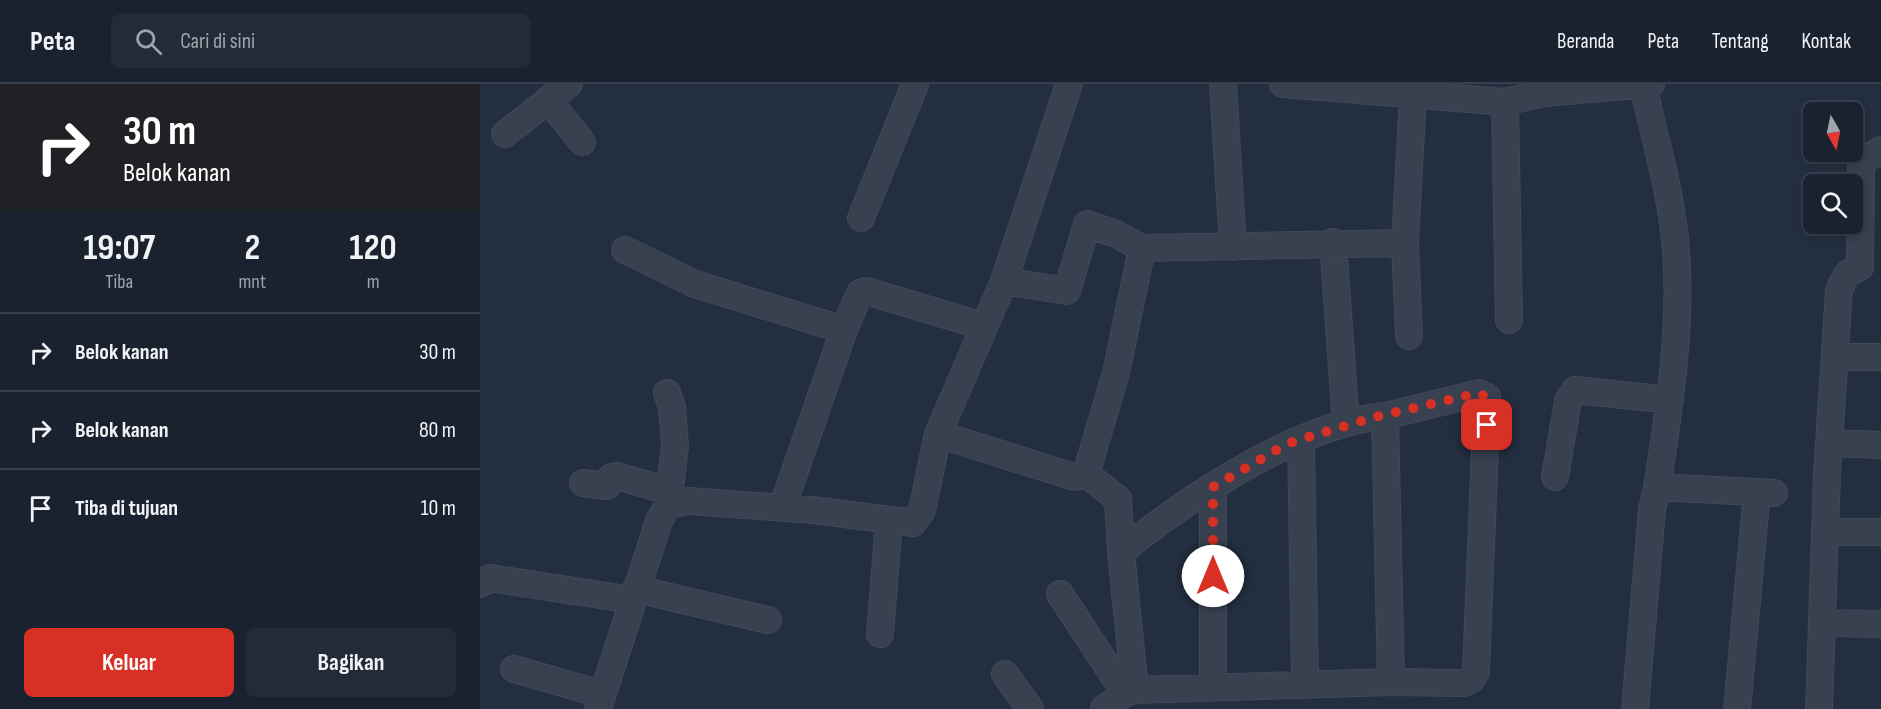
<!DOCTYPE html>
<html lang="id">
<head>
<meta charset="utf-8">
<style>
  :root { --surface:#1a2230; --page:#232a38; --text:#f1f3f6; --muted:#9fa4ab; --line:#383f4c; --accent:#d93025 }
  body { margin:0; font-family:"Sofia Sans Condensed",sans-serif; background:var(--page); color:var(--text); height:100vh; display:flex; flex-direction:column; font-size:22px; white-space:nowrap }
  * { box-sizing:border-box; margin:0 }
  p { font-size:20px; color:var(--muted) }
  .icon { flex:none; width:33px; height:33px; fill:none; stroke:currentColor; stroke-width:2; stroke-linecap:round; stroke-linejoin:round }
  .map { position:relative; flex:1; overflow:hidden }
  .side { display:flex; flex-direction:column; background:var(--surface); width:480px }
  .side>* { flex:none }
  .banner { background:#202124; color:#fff; overflow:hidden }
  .needle { width:39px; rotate:171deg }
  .fabs { position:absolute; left:1323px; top:18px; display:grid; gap:12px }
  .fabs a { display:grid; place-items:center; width:60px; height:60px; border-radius:9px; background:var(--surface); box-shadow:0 3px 9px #0003,0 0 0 2px var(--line); font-size:30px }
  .pin { position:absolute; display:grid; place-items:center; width:51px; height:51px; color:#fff; margin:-26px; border-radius:12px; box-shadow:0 3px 9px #0006 }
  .me { position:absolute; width:66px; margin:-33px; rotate:0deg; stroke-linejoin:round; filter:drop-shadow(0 0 4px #0008) }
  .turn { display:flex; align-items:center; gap:21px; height:126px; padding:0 24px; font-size:27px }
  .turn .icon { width:78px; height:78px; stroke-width:2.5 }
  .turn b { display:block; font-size:42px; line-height:51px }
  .eta { display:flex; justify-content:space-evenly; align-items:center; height:102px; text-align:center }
  .eta b { font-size:36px; font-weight:700; line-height:42px }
  .primary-button { display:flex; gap:12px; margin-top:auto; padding:12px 24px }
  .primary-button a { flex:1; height:69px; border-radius:9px; background:var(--accent); color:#fff; font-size:24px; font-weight:700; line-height:69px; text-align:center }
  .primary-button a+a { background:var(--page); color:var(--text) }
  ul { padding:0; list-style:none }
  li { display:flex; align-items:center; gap:18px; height:78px; padding:0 24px; border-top:2px solid var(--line) }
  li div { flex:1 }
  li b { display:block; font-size:22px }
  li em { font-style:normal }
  header { display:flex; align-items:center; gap:36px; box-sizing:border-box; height:84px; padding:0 30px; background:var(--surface); border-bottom:2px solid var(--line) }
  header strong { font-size:28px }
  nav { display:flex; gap:33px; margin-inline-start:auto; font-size:21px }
  .search { width:420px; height:54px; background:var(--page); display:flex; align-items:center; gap:15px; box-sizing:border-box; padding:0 21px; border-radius:9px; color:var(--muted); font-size:22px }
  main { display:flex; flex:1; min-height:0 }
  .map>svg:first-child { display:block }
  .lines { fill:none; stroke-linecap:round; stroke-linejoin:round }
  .minor-casing { stroke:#414959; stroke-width:28 }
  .minor { stroke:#384150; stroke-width:26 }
  .route { stroke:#d93025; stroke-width:10; stroke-dasharray:0 18 }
</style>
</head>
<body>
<header>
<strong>Peta</strong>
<div class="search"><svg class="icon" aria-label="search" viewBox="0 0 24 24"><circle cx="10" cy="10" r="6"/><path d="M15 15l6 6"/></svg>Cari di sini</div>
<nav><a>Beranda</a><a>Peta</a><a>Tentang</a><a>Kontak</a></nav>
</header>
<main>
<section class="side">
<div class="banner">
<div class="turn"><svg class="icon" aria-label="right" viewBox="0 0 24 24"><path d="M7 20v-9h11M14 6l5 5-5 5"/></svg><div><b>30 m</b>Belok kanan</div></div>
</div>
<div class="eta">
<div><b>19:07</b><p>Tiba</p></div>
<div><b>2</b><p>mnt</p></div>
<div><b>120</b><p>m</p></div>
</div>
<ul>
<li><svg class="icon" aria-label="right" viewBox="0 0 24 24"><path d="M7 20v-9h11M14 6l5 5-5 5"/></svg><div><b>Belok kanan</b></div><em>30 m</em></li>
<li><svg class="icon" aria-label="right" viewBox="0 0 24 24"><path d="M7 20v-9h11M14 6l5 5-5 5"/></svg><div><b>Belok kanan</b></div><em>80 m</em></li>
<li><svg class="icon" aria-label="arrive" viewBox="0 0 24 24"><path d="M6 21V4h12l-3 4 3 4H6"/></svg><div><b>Tiba di tujuan</b></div><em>10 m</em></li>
</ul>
<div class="primary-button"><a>Keluar</a><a>Bagikan</a></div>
</section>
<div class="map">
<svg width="1401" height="625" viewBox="0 0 1401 625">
  <rect width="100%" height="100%" fill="#232e40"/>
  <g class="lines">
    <defs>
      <path id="minor" d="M743 0 753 163
        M803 0 1025 18 1064 9 1171 0
        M1163 1C1175 56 1192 111 1196 167 1202 242 1189 328 1177 403L1294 409
        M68 16 102 58
        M1025 18 1029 236
        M25 50 89 0
        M381 134 435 0
        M853 158 865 327
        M925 159 929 252
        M145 166 215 200 364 246
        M524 197 587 207 607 140 636 150 662 164 925 159 933 11
        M1357 273H1401
        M458 350 594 393 606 390 636 289 662 164
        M821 355 825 601
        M1350 359 1401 361
        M606 390 638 415 641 468
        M1075 393 1088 317 1095 306 1190 316
        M103 399 127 402 131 393 137 392 189 407
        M188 421 209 417 333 426 433 439 442 426 458 350 524 197 589 0
        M302 424 364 246 380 209 386 207 503 242
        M1347 448H1401
        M0 500 10 494 152 516
        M156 505 288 536
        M580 510 645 609
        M1344 539 1401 540
        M400 550 409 437
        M34 585 121 610
        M525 590 550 625
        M733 603V403
        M655 606 641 468C706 415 820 339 905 332L911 598
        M118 625 179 437 188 421 195 362 192 323 187 309
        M624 625 645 609 655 606 911 598 984 599 992 595 996 588 1007 313 999 309 905 332
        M1155 625 1172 426 1177 403
        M1257 625 1277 408
        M1339 625 1347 390 1359 206 1367 190 1380 183 1381 84 1385 75 1401 66"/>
    </defs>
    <use href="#minor" class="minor-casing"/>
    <use href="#minor" class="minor"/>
  </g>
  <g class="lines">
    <path class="route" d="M733 492V403L807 360 822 355 895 333 999 309 1007 314V341"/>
  </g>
</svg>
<div class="fabs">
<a><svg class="needle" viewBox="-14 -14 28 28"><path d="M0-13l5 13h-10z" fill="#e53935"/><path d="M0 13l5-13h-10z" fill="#9fa4ab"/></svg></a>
<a><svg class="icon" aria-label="search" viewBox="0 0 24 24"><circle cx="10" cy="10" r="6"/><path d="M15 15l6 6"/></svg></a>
</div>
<div class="pin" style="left:1007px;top:341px;background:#d93025"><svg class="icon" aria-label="arrive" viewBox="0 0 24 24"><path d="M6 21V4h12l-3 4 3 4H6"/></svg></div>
<svg class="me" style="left:733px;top:492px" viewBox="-20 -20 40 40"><circle r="19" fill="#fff"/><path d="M0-13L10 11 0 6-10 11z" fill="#d93025"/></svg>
</div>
</main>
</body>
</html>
